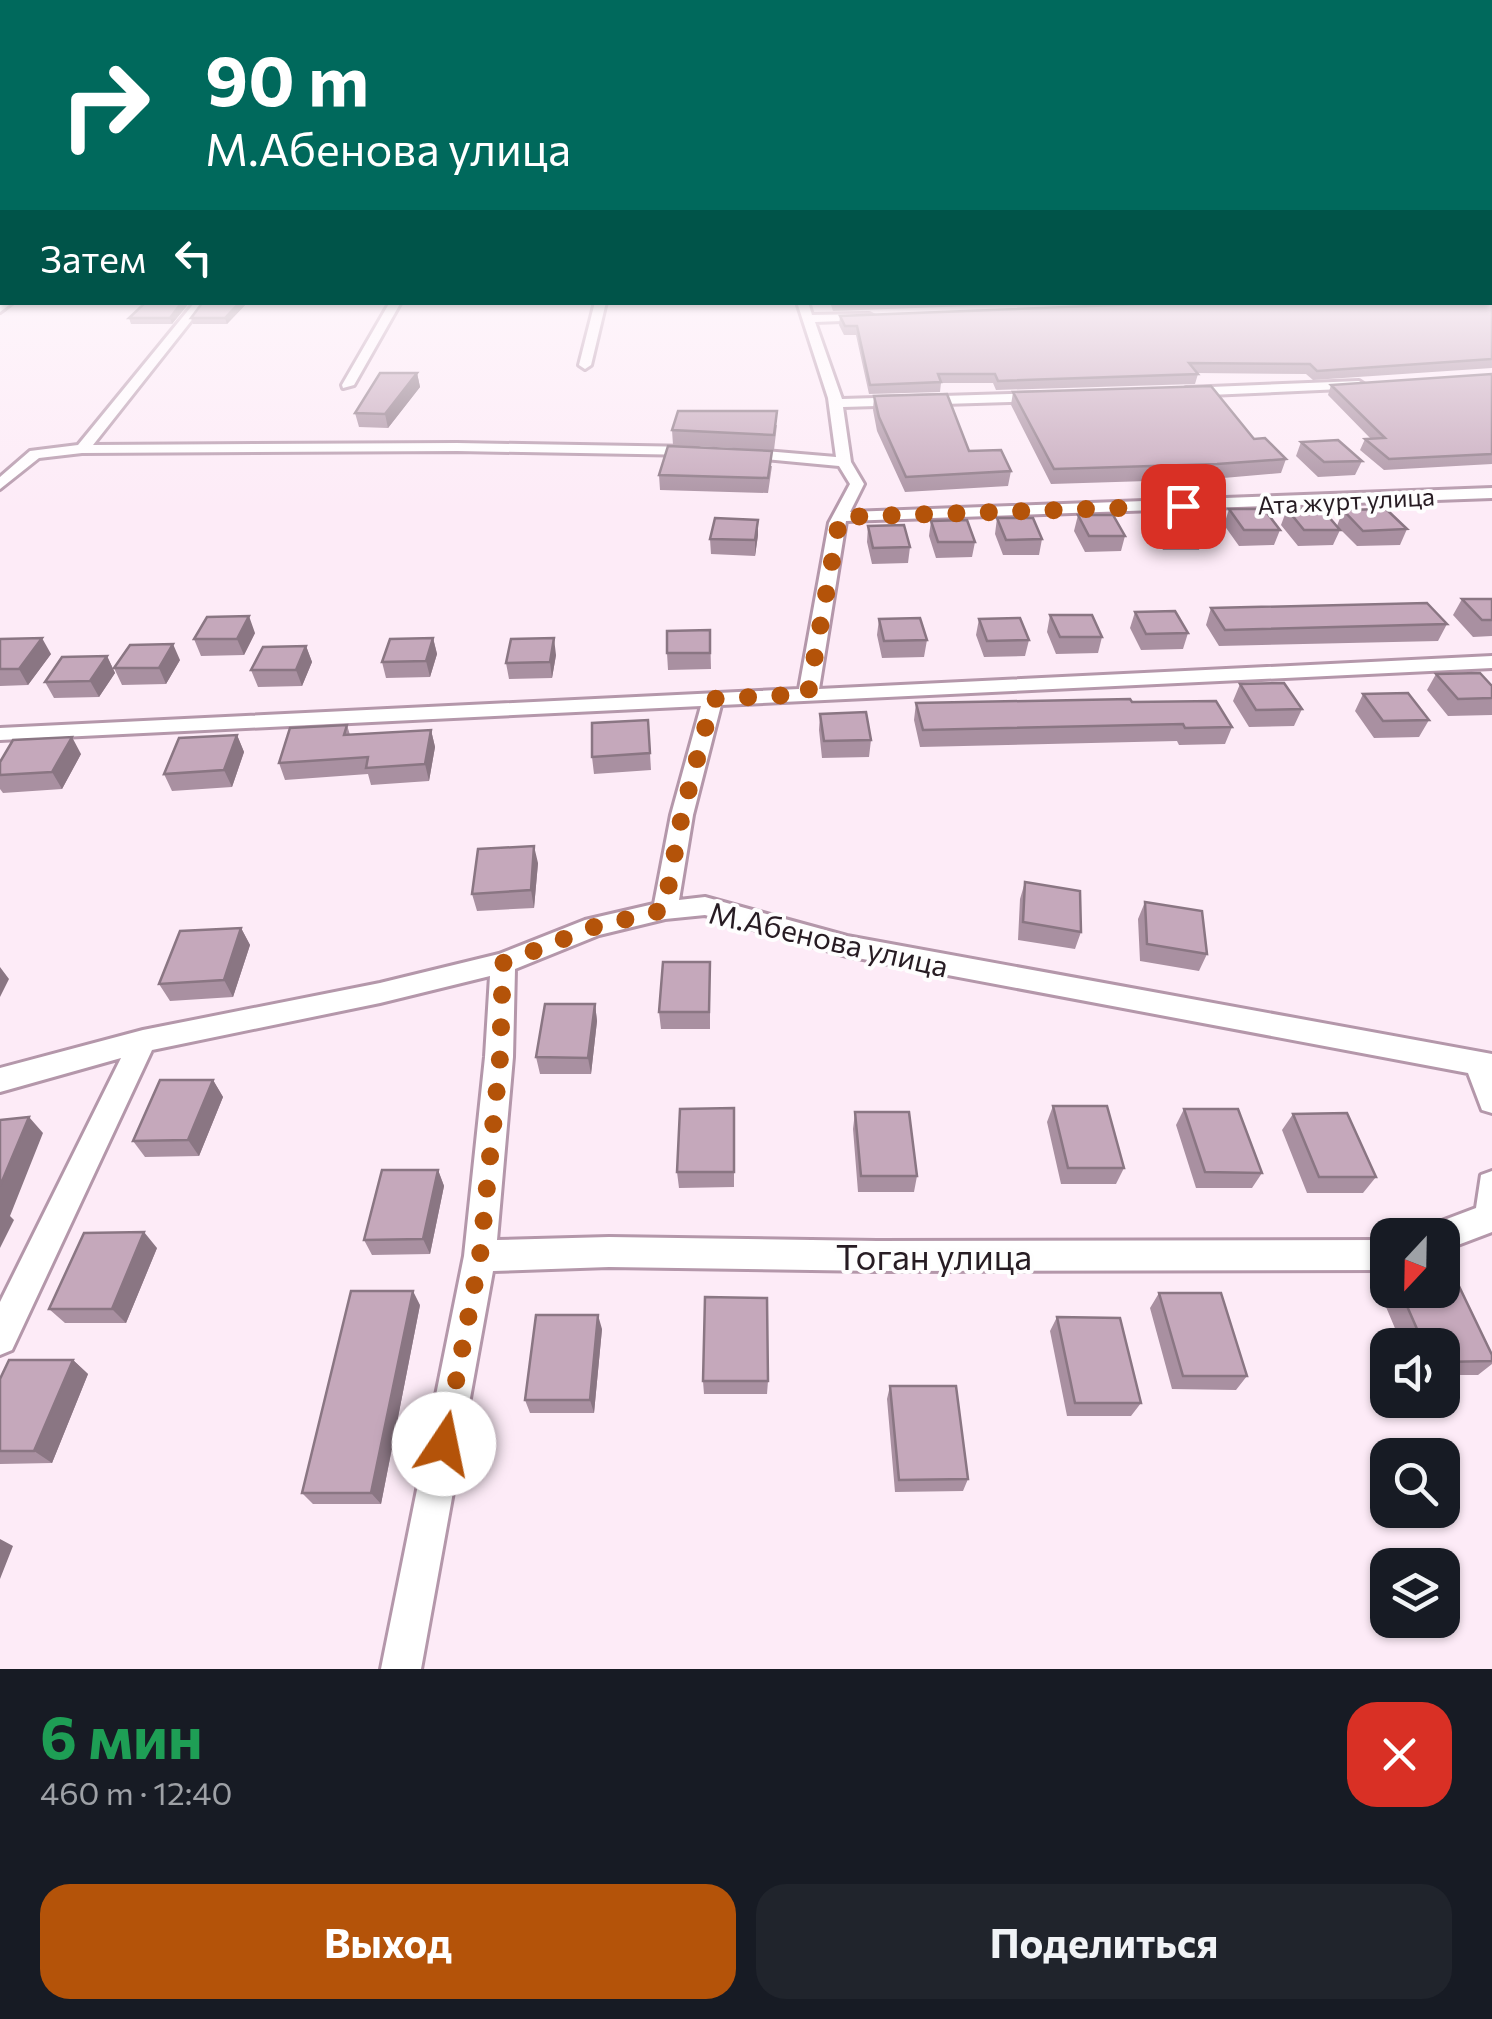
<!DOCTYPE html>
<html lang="ru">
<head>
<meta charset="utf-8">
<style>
  :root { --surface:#171b24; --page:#20242c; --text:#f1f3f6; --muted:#9ea1a6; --accent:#b45309 }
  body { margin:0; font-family:Commissioner,sans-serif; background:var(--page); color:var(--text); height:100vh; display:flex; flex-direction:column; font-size:38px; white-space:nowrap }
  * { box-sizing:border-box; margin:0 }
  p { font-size:32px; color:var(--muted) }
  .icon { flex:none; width:55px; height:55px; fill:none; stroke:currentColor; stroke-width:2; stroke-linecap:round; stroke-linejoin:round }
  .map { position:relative; height:1669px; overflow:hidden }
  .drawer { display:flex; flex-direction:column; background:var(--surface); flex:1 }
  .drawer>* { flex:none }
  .top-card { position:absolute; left:0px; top:0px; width:1492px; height:305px; box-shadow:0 2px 8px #0004; background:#00695c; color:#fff; overflow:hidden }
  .needle { width:65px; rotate:202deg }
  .controls { position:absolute; left:1370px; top:1218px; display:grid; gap:20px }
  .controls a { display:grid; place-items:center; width:90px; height:90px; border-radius:20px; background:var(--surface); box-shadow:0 2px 8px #0004; font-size:50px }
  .pin { position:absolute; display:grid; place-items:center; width:85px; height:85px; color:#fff; margin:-42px; border-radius:20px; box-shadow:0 5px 15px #0006 }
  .me { position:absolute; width:110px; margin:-55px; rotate:11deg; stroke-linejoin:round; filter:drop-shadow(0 0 8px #0008) }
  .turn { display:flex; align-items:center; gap:35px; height:210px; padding:0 40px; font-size:45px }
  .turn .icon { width:130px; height:130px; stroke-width:2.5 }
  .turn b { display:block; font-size:70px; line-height:85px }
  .then { display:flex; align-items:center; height:95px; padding:0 40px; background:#0003; gap:20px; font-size:38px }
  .round { display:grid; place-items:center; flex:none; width:105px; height:105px; border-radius:30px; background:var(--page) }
  .headline { display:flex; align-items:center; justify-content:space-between; height:170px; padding:0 40px }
  h1 { font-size:60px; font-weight:700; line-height:75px; color:#1e9e55 }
  .primary-button { display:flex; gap:20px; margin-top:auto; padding:20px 40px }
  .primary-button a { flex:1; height:115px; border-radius:30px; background:var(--accent); color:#fff; font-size:40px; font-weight:700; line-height:115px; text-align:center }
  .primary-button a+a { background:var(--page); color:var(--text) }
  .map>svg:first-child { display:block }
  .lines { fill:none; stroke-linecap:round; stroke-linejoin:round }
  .minor-casing { stroke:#b497aa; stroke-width:6 }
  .minor { fill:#fff; fill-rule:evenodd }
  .wall { fill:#a990a1 }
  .shaded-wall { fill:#8a7683 }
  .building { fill:#c5a8bb; stroke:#8a7683; stroke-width:2.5 }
  .route { stroke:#b45309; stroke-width:18; stroke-dasharray:0 32.4 }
  .labels { text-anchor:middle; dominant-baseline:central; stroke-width:8; stroke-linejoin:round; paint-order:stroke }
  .far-street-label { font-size:25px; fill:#271c23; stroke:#fefefe }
  .street-label { font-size:30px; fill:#271c23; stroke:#fefefe }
  .near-street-label { font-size:35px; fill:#271c23; stroke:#fefefe }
</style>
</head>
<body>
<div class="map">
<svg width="1492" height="1669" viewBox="0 0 1492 1669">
  <rect width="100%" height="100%" fill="#fdebf7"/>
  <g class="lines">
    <defs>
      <path id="minor" d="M2 301 13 302 0 312V303Z
        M195 302H206L93 445 457 443 695 447 702 451 695 455 457 451 82 453 39 458 0 489V477L30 451 78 445Z
        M390 302H401L354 385 343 388 342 385Z
        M595 302H606L591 365 585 369 579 365Z
        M797 302H808L812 315 869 314 875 317 869 320 815 322 842 399 1039 393 1046 397 1039 401 843 407 851 462 864 484 850 512 1492 488V498L846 521 819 689 1492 656V668L721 705 693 815 679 900 705 897 847 936 1492 1054V1113L1482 1110 1468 1073 847 956 705 915 665 919 599 935 515 969 513 1057 497 1240 609 1237 877 1241 1388 1240V1270L877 1271 609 1267 493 1271 421 1669H381L464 1256 485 1057 490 976 380 1003 152 1050 12 1350 0 1355V1302L121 1058 0 1092V1068L143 1030 380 983 499 954 585 920 654 904 671 815 701 706 0 740V728L799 689 829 523 850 484 839 466 742 457 735 453 742 449 836 457 828 398Z
        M1359 381 1365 385 1364 388 1186 396 1180 392 1186 388Z
        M1492 1171V1232L1442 1251V1235H1427L1431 1225 1476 1208 1481 1175Z"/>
    </defs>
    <use href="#minor" class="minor-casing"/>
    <use href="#minor" class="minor"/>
  </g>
  <path class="wall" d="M1490 279H1492V285L1490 284 1492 286V368L1313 380 1306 374 1197 373 1198 374 1195 384 996 390 993 383H941L940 392 869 394 856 335H844L839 325 840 316 1490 302Z
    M146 302H190L172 324H131L129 318Z
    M203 302H248L227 324H193L191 318Z
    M830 302H1082L833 311Z
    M417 373 420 387 388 428 359 427 355 413Z
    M1492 374V464L1384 470 1360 450 1365 439H1371L1328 395 1331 385Z
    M1013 392 1254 439 1286 459 1281 473 1212 479 1051 484 1011 405Z
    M874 396 969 451 1011 471 1008 486 905 492 877 431 873 410Z
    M777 425 774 450 673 445 672 430Z
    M1301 442 1362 461 1355 475 1318 477 1296 456Z
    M772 466 768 493 660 490 659 475Z
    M1229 509 1280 530 1274 545 1239 546 1224 525Z
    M1287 509 1340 530 1333 545 1298 546 1281 525Z
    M1343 510 1407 529 1400 545 1357 546 1337 526Z
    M1154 513 1204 534 1199 550H1163L1150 529Z
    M1078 515 1125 536 1121 551 1085 552 1074 531Z
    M997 518 1042 539 1039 555H1003L995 534Z
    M931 521 975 542 972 557 936 558 929 536Z
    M868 526 910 547 908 563 872 564 867 542Z
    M758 535 755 556 711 554 710 539Z
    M1462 599H1492V636L1473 637 1453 615Z
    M1211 608 1447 624 1438 641 1219 646 1206 625Z
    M1135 612 1188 633 1183 649 1141 650 1130 628Z
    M1050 615 1102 637 1098 653 1056 654 1047 632Z
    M879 619 927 640 924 657 882 658 877 635Z
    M979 619 1029 640 1025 656 984 657 976 635Z
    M710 630 711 669 668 670 667 653Z
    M255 633 244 655 201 656 194 639Z
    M433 638 437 654 430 677 386 678 382 662Z
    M0 639 51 654 28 685 0 686Z
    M306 646 312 662 302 686 258 687 251 670Z
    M556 655 552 678 509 679 506 663Z
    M107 656 115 673 99 697 54 698 45 682Z
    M180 660 166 684 122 685 114 668Z
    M1436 674 1492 686V715L1448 716 1427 690Z
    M1240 684 1302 709 1294 726 1249 727 1233 701Z
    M1363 694 1429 720 1419 737 1374 738 1355 711Z
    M1132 702 1232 727 1225 744 1179 745 1177 741 920 747 914 720 916 703Z
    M820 714 871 740 869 757 822 758 819 730Z
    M648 720 651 770 594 774 592 757Z
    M347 725 350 735 431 730 435 747 429 781 371 785 368 774 285 780 279 763Z
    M237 735 244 752 232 787 172 791 164 774Z
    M81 754 62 789 3 793 0 789V762Z
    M538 863 534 908 477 911 472 894Z
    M1025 882 1081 932 1075 949 1018 940 1020 899Z
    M1145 902 1207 954 1199 971 1140 961 1138 919Z
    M241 928 250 945 233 997 170 1001 159 984Z
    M710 962V1029H661L659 1012Z
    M595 1004 597 1021 591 1074H540L536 1057Z
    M213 1080 223 1097 199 1156 145 1157 133 1141Z
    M1053 1106 1124 1168 1116 1184H1061L1047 1122Z
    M734 1108V1187L679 1188 677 1172Z
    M1184 1109 1262 1173 1252 1188H1196L1176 1125Z
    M855 1112 917 1176 914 1192H858L853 1129Z
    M1293 1114 1376 1177 1363 1193H1307L1282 1130Z
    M438 1170 444 1186 430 1254 372 1255 364 1240Z
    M157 1248 126 1323H65L49 1309Z
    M1388 1289 1442 1290 1492 1361V1364L1478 1375H1442V1345H1402L1381 1295Z
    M1159 1293 1247 1376 1236 1390 1172 1389 1150 1308Z
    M420 1305 381 1504H313L302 1493Z
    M1057 1317 1141 1403 1131 1416H1067L1050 1331Z
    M602 1329 594 1413H530L525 1400Z
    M73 1360 88 1374 52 1463 0 1464V1379Z
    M703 1381H768L767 1394H704Z
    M890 1386 968 1479 963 1491 895 1492 887 1399Z"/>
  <path class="shaded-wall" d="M182 302H190L172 324 170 318Z
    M240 302H248L227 324 225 318Z
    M417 373 420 387 388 428 385 414Z
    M758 520V535L755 556V540Z
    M249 616 255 633 244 655 237 639Z
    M42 638 51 654 28 685 19 669Z
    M433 638 437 654 430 677 426 661Z
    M554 638 556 655 552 678 550 662Z
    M173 644 180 660 166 684 159 668Z
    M306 646 312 662 302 686 296 670Z
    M107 656 115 673 99 697 90 681Z
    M431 730 435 747 429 781 425 764Z
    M237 735 244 752 232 787 224 770Z
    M72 737 81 754 62 789 52 772Z
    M534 846 538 863 534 908 531 890Z
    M241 928 250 945 233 997 224 980Z
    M0 967 9 979 0 997Z
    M595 1004 597 1021 591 1074 588 1058Z
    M213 1080 223 1097 199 1156 188 1140Z
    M29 1117 43 1133 10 1216 14 1220 0 1248V1186Z
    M438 1170 444 1186 430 1254 423 1239Z
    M144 1232 157 1248 126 1323 112 1309Z
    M413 1291 420 1305 381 1504 371 1493Z
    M598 1315 602 1329 594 1413 590 1400Z
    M73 1360 88 1374 52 1463 34 1451Z
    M0 1539 13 1546 0 1579Z"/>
  <path class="building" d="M1490 279V285L1492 286V359L1317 371 1310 364 1189 363 1198 374 998 381 995 374H938L941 382 870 385 857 326H845L840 316 1190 302H1490Z
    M146 302H182L170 318H129Z
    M203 302H240L225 318H191Z
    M380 373H417L385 414 355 413Z
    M1492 374V454L1389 459 1365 439 1385 438 1331 385Z
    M1211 386 1254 439 1265 438 1286 459 1217 464 1054 469 1013 392Z
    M947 394 969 451 1001 450 1011 471 906 477 879 417 874 396Z
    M678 411H777L774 435 672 430Z
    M1338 440 1362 461 1324 462 1301 442Z
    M668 446 772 451 768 478 659 475Z
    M1229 509H1264L1280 530H1244Z
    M1287 509H1322L1340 530H1304Z
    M1386 509 1407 529 1363 531 1343 510Z
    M1154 513H1189L1204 534H1168Z
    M1078 515H1113L1125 536H1089Z
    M715 518 758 520 755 540 710 539Z
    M997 518H1033L1042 539 1006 540Z
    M967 520 975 542H938L931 521Z
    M904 525 910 547 873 548 868 526Z
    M1462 599H1492V620H1482Z
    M1427 603 1447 624 1225 630 1211 608Z
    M1175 611 1188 633 1146 634 1135 612Z
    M1050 615H1092L1102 637H1060Z
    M249 616 237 639H194L207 617Z
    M920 618 927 640 884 641 879 619Z
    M1020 618 1029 640 987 641 979 619Z
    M710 630V653H667V631Z
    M42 638 19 669H0V639Z
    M433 638 426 661 382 662 390 639Z
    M554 638 550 662 506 663 511 639Z
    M173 644 159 668H114L130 645Z
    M306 646 296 670H251L263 647Z
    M107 656 90 681 45 682 62 657Z
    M1480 673 1492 686V698L1458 699 1436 674Z
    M1284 683 1302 709 1256 710 1240 684Z
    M1408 693 1429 720 1383 721 1363 694Z
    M1130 699 1132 702 1216 701 1232 727 1185 728 1183 724 923 730 916 703Z
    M866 712 871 740 824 741 820 714Z
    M648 720 650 753 592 757V723Z
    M347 725 344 735 431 730 425 764 366 768 368 757 279 763 290 728Z
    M237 735 224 770 164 774 179 738Z
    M72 737 52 772 0 775V762L13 740Z
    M534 846 531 890 472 894 478 849Z
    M1025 882 1080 891 1081 932 1023 922Z
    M1145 902 1202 911 1207 954 1147 944Z
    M241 928 224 980 159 984 180 931Z
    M663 962H710L709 1012H659Z
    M545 1004H595L588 1058 536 1057Z
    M160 1080H213L188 1140 133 1141Z
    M1053 1106H1107L1124 1168H1068Z
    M734 1108V1172H677L680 1109Z
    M1184 1109H1238L1262 1173 1205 1172Z
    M855 1112H909L917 1176H861Z
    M1347 1113 1376 1177H1319L1293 1114Z
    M29 1117 0 1186V1120Z
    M382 1170H438L423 1239 364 1240Z
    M144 1232 112 1309H49L84 1233Z
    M1442 1280H1456L1492 1355V1361L1442 1362V1345H1424L1400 1290H1442Z
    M351 1291H413L371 1493H302Z
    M1159 1293H1221L1247 1376H1183Z
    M705 1297 767 1298 768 1381H703Z
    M536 1315H598L590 1400H525Z
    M1057 1317 1120 1318 1141 1403H1075Z
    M9 1360H73L34 1451H0V1379Z
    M890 1386H956L968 1479 899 1480Z"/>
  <linearGradient id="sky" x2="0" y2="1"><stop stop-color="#a2a2d9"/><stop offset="0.54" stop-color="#fef6fb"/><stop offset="1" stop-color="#fef6fb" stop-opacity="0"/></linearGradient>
  <rect width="1492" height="512" fill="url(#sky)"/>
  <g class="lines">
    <path class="route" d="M444 1444 480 1256 500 1058 503 963 594 927 664 910 682 815 713 699 808 694 840 517 1183 506"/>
  </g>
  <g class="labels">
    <g class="far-street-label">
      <text transform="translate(1346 500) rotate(-3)">Ата журт улица</text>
    </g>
    <g class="street-label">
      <text transform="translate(829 938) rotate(13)">М.Абенова улица</text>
    </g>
    <g class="near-street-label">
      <text x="934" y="1255">Тоган улица</text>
    </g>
  </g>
</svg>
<div class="controls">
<a><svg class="needle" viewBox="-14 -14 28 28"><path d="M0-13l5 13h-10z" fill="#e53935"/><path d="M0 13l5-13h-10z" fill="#9ea1a6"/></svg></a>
<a><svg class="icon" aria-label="sound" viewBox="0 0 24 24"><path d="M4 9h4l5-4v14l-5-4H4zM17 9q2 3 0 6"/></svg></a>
<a><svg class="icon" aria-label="search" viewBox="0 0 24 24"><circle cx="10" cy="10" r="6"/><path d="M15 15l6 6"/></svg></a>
<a><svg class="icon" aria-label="layers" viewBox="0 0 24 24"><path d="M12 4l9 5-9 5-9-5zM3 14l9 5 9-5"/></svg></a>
</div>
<div class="pin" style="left:1183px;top:506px;background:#d93025"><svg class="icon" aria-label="arrive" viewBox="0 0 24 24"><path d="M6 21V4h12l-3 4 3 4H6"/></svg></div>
<svg class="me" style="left:444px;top:1444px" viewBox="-20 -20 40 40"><circle r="19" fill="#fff"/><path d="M0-13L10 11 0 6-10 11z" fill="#b45309"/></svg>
<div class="top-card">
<div class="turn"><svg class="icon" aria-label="right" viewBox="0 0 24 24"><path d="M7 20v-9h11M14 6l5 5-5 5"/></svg><div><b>90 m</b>М.Абенова улица</div></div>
<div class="then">Затем<svg class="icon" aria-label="left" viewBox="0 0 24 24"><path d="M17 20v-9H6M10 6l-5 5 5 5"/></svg></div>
</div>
</div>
<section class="drawer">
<div class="headline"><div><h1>6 мин</h1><p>460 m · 12:40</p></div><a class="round" style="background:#d93025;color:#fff"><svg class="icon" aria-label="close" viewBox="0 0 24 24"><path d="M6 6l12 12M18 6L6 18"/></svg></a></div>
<div class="primary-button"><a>Выход</a><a>Поделиться</a></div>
</section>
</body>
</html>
